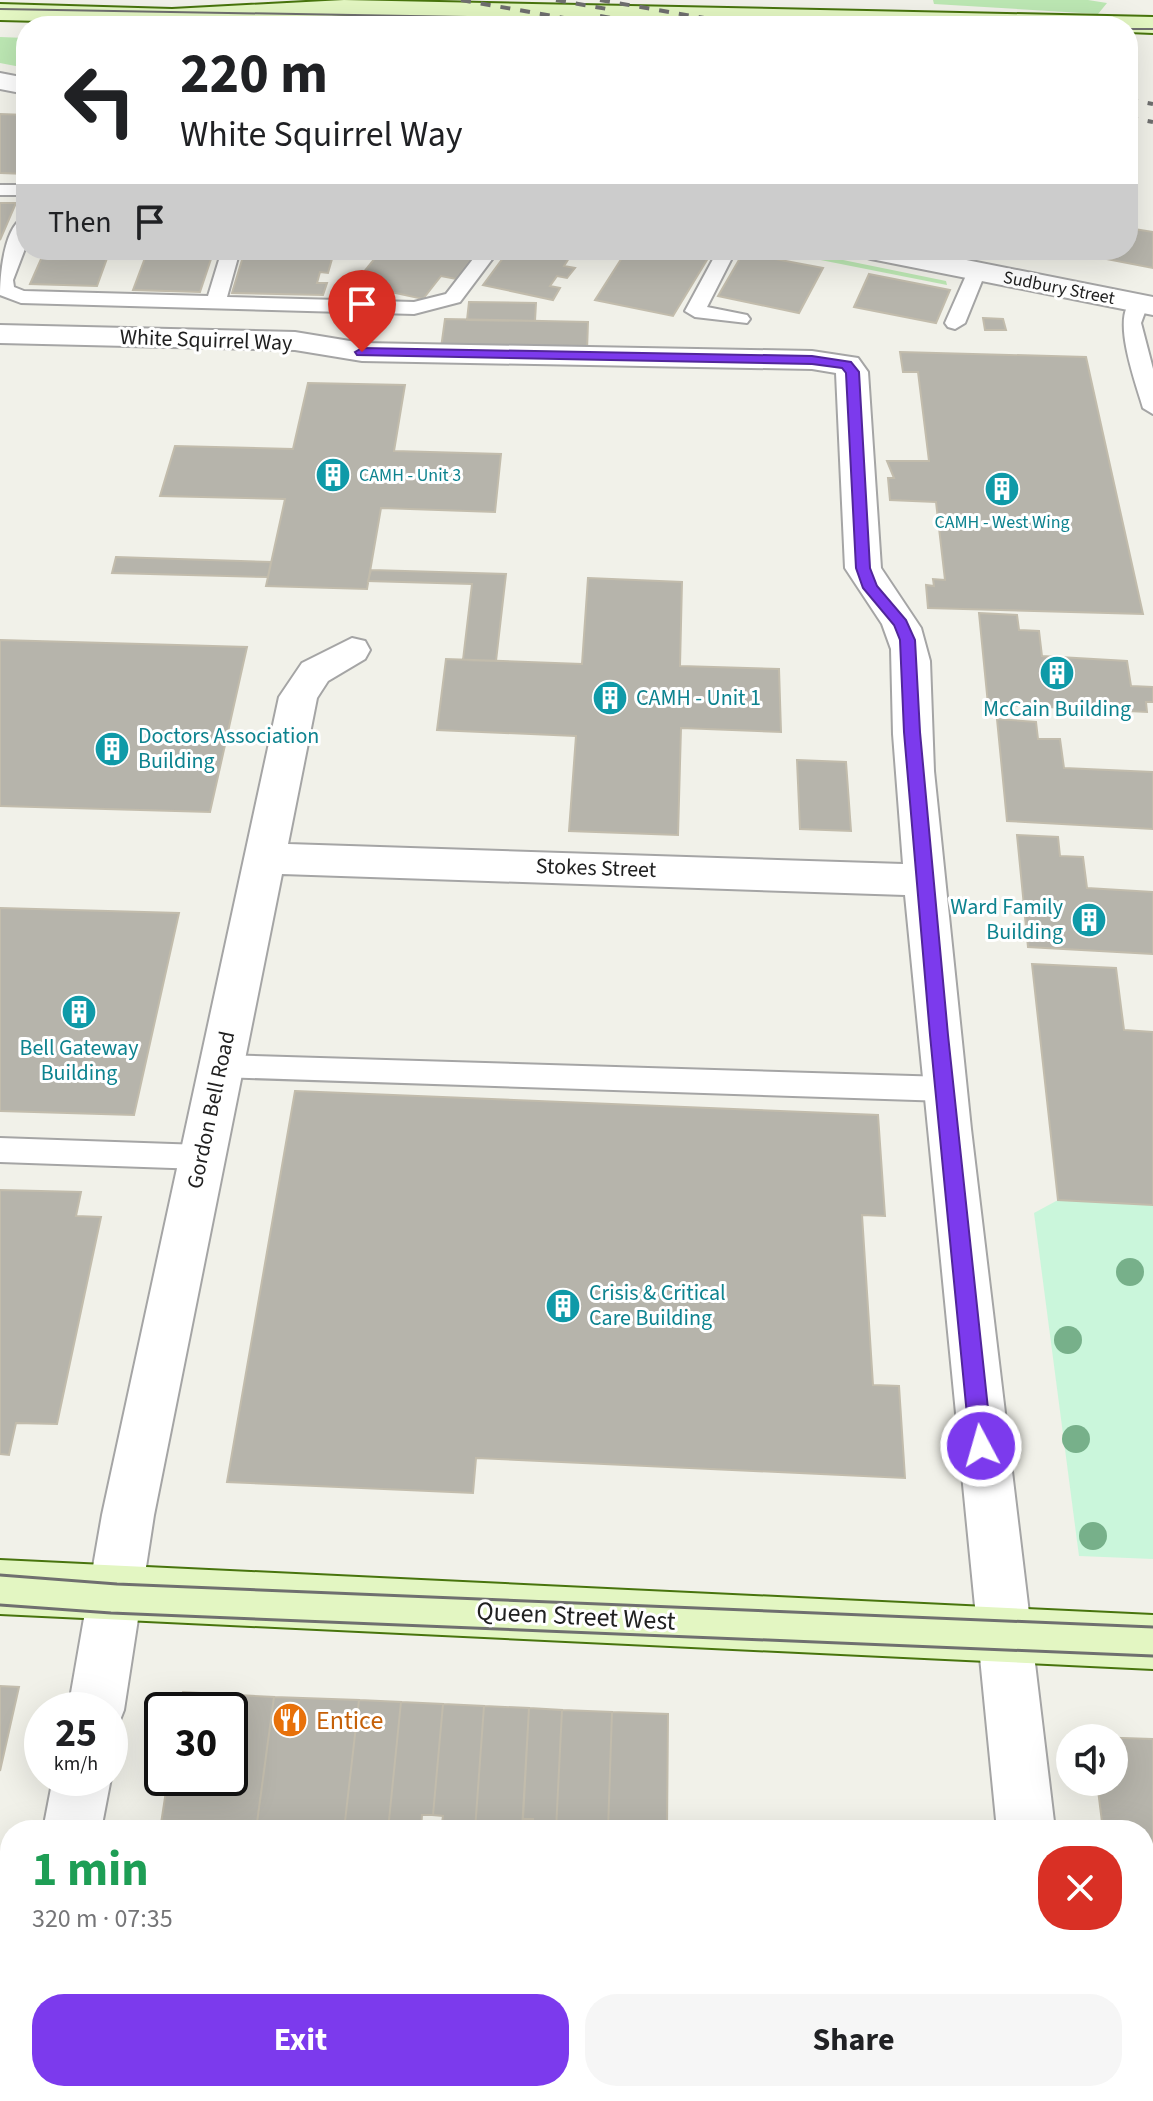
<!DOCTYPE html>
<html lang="en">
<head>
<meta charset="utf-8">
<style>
  :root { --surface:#fff; --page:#f6f6f6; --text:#202124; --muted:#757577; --accent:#7c3aed }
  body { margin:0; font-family:"Source Sans 3",sans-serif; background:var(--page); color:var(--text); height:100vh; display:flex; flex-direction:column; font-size:30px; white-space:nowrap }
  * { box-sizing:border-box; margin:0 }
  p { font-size:26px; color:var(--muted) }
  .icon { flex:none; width:44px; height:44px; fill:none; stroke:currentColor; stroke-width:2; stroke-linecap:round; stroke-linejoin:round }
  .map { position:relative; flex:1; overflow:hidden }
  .details { position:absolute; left:0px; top:1820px; width:1154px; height:282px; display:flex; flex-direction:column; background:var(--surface); border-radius:32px 32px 0 0; box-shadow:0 8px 32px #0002 }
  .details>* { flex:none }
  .hud { position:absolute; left:16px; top:16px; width:1122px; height:244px; border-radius:32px; box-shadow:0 8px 32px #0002; background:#fff; color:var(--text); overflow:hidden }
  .tools { position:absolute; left:1056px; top:1724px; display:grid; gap:16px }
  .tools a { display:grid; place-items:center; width:72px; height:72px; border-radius:50%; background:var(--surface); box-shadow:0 8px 32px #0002; font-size:40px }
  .speed { position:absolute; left:24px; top:1692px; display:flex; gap:16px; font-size:40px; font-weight:700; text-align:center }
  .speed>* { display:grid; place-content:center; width:104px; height:104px; border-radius:50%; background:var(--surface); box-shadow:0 8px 32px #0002; line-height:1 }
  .speed small { font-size:20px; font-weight:400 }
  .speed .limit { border:4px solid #111; border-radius:12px; background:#fff; color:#111 }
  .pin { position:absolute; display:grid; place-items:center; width:68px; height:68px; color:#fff; margin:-82px -34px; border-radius:50% 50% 50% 0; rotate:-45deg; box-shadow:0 0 8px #0007 }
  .pin .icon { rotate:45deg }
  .me { position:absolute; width:88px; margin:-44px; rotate:354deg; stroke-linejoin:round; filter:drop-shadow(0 0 6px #0008) }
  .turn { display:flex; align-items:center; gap:28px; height:168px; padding:0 32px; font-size:36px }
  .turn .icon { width:104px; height:104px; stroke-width:2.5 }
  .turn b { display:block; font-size:56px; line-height:68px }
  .then { display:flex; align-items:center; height:76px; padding:0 32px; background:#0003; gap:16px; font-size:30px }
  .round { display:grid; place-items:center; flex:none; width:84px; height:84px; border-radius:32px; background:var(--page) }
  .headline { display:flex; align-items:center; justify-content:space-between; height:136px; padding:0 32px }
  h1 { font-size:48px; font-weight:700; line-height:60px; color:#1e9e55 }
  .cta { display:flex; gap:16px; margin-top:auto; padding:16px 32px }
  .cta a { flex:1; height:92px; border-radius:32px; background:var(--accent); color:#fff; font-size:32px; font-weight:700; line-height:92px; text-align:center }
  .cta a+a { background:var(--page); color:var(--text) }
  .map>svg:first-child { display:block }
  .grass { fill:#bce7b3 }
  .park { fill:#caf6db }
  .building { fill:#b6b4ab; stroke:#c2bcac; stroke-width:2 }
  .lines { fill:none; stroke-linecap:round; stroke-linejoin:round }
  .service-casing { stroke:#a5a5a5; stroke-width:4 }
  .minor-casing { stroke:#a5a5a5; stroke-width:4 }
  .secondary-casing { stroke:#48740d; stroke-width:4 }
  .service { fill:#fff; fill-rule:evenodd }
  .minor { fill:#fff; fill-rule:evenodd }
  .secondary { fill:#e3f6c2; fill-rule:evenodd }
  .tram-far1 { stroke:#6f6f6f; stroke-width:2 }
  .tram { stroke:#6f6f6f; stroke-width:3 }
  .rail { stroke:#6f6f6f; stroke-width:4; stroke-dasharray:10 10; stroke-linecap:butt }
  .tree { fill:#77b08a }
  .route { fill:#7c3aed; stroke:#51269a; stroke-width:2 }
  .labels { text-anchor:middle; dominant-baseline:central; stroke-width:6; stroke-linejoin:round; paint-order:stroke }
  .far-street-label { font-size:18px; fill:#212121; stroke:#fff }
  .far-culture-label { font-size:18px; fill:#0d838f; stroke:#fff; text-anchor:start }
  .street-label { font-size:22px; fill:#212121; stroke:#fff }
  .culture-label { font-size:22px; fill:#0d838f; stroke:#fff; text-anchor:start }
  .near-street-label { font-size:26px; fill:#212121; stroke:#fff }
  .near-food-label { font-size:26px; fill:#c56008; stroke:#fff; text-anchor:start }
</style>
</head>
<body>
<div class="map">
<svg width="1153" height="2101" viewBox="0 0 1153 2101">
  <rect width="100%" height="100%" fill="#f1f1e9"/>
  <path class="grass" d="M933 0H1088L1107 3 1098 14 934 4Z
    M0 37 26 38V68L0 63Z
    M770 250H794L946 281 947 285Z"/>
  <path class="park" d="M1058 1200 1153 1205V1559L1079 1556 1034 1213Z"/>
  <path class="building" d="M0 114 26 115V174L0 173Z
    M0 203H16L0 240Z
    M1128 228 1153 232V268L1060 250H1128Z
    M45 250H110L97 286 30 284Z
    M148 250H214L200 292 133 290Z
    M245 250H325L322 259H332L328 273 320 272 317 283H327L323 295 232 293Z
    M391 250H478L456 279 441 276 423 299 354 284 380 252 388 254Z
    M509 250H587L582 257 571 255 564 266 575 268 567 278 557 276 550 286 560 288 553 300 483 285Z
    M627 250H713L673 316 595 300Z
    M743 253 823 268 799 313 718 296Z
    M869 274 950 290 936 323 854 307Z
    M469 302 536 303 535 321 467 320Z
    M983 318 1003 319 1006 330H985Z
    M445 319 588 322 587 351 441 348Z
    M900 352 1086 357 1143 614 928 608 926 585 934 586 933 579 945 580 936 502 890 500 888 478H894L887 461H929L918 372H903Z
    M308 383 405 385 394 451 501 454 495 512 381 508 367 589 266 586 285 499 160 496 175 446 293 449Z
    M116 557 271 562 268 577 112 573Z
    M371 570 506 574 496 661 463 660 472 584 368 581Z
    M588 578 682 582 680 666 779 669 781 732 681 728 678 835 569 831 576 736 437 730 446 659 582 664Z
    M979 613 1017 615 1019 630 1039 631 1042 656 1127 661 1131 686 1153 687V702H1146L1147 712 988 704Z
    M0 640 247 647 210 812 0 806Z
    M997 719 1036 722 1038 739H1060L1064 768 1153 772V829L1007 821Z
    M797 760 846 762 851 831 800 829Z
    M1017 835 1058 837 1060 856 1083 857 1087 888 1153 892V954L1028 947Z
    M0 908 179 913 134 1115 0 1111Z
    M1032 964 1116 968 1124 1030 1153 1032V1205L1058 1200Z
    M295 1091 878 1115 885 1216 862 1215 873 1385 899 1386 905 1478 476 1458 473 1493 227 1482Z
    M0 1190 81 1192 76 1216 101 1217 57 1424 16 1423 9 1455 0 1454Z
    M0 1686 19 1687 0 1771Z
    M183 1692 274 1697 256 1830H160L168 1778H230V1710H180Z
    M274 1697 359 1700 344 1830H256Z
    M359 1700 401 1702 388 1830H344Z
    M401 1702 443 1704 433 1815H422L421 1830H388Z
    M443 1704 484 1706 475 1830H441L443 1816 433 1815Z
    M484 1706 529 1708 522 1830H475Z
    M529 1708 562 1710 556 1830H533V1819H523Z
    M562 1710 612 1712 608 1830H556Z
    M612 1712 668 1714 667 1830H608Z
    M1091 1737 1153 1739V2068H1144V1830H1103L1097 1782H1114V1738Z
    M110 2092H323L322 2101H109Z
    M715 2092H809L944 2101H715Z"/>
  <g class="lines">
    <defs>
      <path id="service" d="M0 185H26V195H0Z
        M26 217V246L13 280 14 287 24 291 208 296 222 250H240L227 297 414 302 446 294 480 250H499L460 302 414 314 21 303 0 295C0 276 4 223 26 217Z
        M718 250H736L707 307 747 315 750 319 747 323 695 317 685 311Z
        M977 265 986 271 965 323 955 329 948 327 945 323 968 271Z
        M1138 298 1148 304 1141 323 1153 369V414L1143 408C1137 386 1106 306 1138 298Z
        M220 1055 946 1077 956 1081 960 1089 956 1097 946 1101 220 1077 210 1074 206 1066 210 1058Z
        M0 1138 201 1145 211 1148 216 1157 211 1166 201 1169 0 1162Z
        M0 2013H10V2053H0Z
        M1144 2077H1153V2101H1021L1017 2092H1144Z
        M489 2092H529V2101H489Z"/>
      <path id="minor" d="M0 73 26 78V94L0 89Z
        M856 250H916L1153 297V315L871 259 861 256Z
        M0 325 295 332 362 343 812 351 858 358 868 372 881 568 921 628 930 661 934 771 971 1129 1055 1830H997L905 895 282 874 154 1515 124 1710 116 1730 110 1732V1710H68L102 1515 279 697 302 663 352 638 365 641 370 650 365 659 328 681 317 698 288 844 903 864 893 734 891 649 882 624 845 568 836 373 812 369 362 361 295 350 0 343Z
        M110 1777 111 1778 101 1830H43L53 1778Z
        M10 2064V2092H50L49 2101H0V2068Z
        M1021 2092H1083L1084 2101H1020Z"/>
      <path id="secondary" d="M344 0 1153 17V33L1128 32V26H862L355 15 216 21 206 25 0 20V4L172 9Z
        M0 1560 1153 1615V1669L0 1614Z"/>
    </defs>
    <use href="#service" class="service-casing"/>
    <use href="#minor" class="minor-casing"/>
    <use href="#secondary" class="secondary-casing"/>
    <use href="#service" class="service"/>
    <use href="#minor" class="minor"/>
    <use href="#secondary" class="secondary"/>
    <path class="tram-far1" d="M0 9 990 26
      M1128 29H1153"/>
    <path class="tram" d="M0 1575 117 1584 1153 1627
      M0 1605 111 1613 1153 1656"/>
    <path class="rail" d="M461 0 610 26
      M556 0 613 10
      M600 0 750 26
      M600 16 657 26
      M1128 99 1153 104
      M1128 117 1153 122"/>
  </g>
  <g class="tree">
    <circle cx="1130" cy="1272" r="14"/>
    <circle cx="1068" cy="1340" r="14"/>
    <circle cx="1076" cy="1439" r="14"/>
    <circle cx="1093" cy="1536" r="14"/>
  </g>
  <path class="route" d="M362 348 812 356 851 362 859 372 870 568 877 586 906 620 915 640 920 732 948 1035 992 1446 988 1453 981 1456 974 1453 970 1446 930 1035 904 732 900 640 894 625 863 588 856 568 846 373 842 368 812 364 357 355 355 352Z"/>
  <defs>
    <symbol id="building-disc" viewBox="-11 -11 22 22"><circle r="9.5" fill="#0f9aa8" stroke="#fff"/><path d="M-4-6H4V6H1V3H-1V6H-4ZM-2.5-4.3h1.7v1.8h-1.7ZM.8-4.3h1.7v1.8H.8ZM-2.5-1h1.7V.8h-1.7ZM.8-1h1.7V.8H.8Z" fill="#fff"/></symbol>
    <symbol id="restaurant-disc" viewBox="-11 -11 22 22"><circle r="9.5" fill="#e8710a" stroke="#fff"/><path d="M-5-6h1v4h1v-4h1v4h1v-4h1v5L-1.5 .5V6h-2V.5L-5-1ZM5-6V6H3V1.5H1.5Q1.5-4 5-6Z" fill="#fff"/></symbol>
  </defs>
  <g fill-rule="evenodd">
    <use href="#building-disc" x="313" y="455" width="40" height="40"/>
    <use href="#building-disc" x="982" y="469" width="40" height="40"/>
    <use href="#building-disc" x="1037" y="653" width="40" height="40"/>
    <use href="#building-disc" x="590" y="678" width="40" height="40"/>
    <use href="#building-disc" x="92" y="729" width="40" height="40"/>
    <use href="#building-disc" x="1069" y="900" width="40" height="40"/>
    <use href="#building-disc" x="59" y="992" width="40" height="40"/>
    <use href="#building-disc" x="543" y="1286" width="40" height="40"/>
    <use href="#restaurant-disc" x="270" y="1700" width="40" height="40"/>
  </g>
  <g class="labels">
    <g class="far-street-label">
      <text transform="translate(1059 288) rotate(11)">Sudbury Street</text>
    </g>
    <g class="far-culture-label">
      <text x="359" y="475">CAMH - Unit 3</text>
      <text x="1002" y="522" text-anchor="middle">CAMH - West Wing</text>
    </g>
    <g class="street-label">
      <text transform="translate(206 340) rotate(2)">White Squirrel Way</text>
      <text transform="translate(596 868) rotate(2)">Stokes Street</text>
      <text transform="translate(211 1110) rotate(-78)">Gordon Bell Road</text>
    </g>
    <g class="culture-label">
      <text x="636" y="698">CAMH - Unit 1</text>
      <text x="1057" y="709" text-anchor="middle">McCain Building</text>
      <text x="138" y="736">Doctors Association<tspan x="138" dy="25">Building</tspan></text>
      <text x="1063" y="907" text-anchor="end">Ward Family<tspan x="1063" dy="25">Building</tspan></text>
      <text x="79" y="1048" text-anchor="middle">Bell Gateway<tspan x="79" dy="25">Building</tspan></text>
      <text x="589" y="1293">Crisis &amp; Critical<tspan x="589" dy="25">Care Building</tspan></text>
    </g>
    <g class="near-street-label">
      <text transform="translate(576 1616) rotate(3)">Queen Street West</text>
    </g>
    <g class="near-food-label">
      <text x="316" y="1720">Entice</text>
    </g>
  </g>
</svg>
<div class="tools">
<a><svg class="icon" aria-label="sound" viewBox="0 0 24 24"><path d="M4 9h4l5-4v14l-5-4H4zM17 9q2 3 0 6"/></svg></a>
</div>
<div class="speed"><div>25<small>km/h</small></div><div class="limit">30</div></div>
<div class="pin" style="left:362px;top:352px;background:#d93025"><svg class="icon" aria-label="arrive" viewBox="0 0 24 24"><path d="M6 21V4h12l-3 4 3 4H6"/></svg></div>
<svg class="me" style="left:981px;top:1446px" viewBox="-20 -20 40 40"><circle r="17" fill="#7c3aed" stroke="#fff" stroke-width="3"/><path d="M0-11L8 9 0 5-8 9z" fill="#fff"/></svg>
<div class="hud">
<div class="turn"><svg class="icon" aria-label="left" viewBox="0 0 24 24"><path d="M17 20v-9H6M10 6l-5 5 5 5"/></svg><div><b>220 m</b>White Squirrel Way</div></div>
<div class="then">Then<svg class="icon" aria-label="arrive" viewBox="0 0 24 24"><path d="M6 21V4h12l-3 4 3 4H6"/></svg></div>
</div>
<section class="details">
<div class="headline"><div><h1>1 min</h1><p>320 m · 07:35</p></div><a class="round" style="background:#d93025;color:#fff"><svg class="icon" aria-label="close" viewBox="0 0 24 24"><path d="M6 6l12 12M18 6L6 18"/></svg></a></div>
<div class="cta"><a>Exit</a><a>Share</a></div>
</section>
</div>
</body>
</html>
